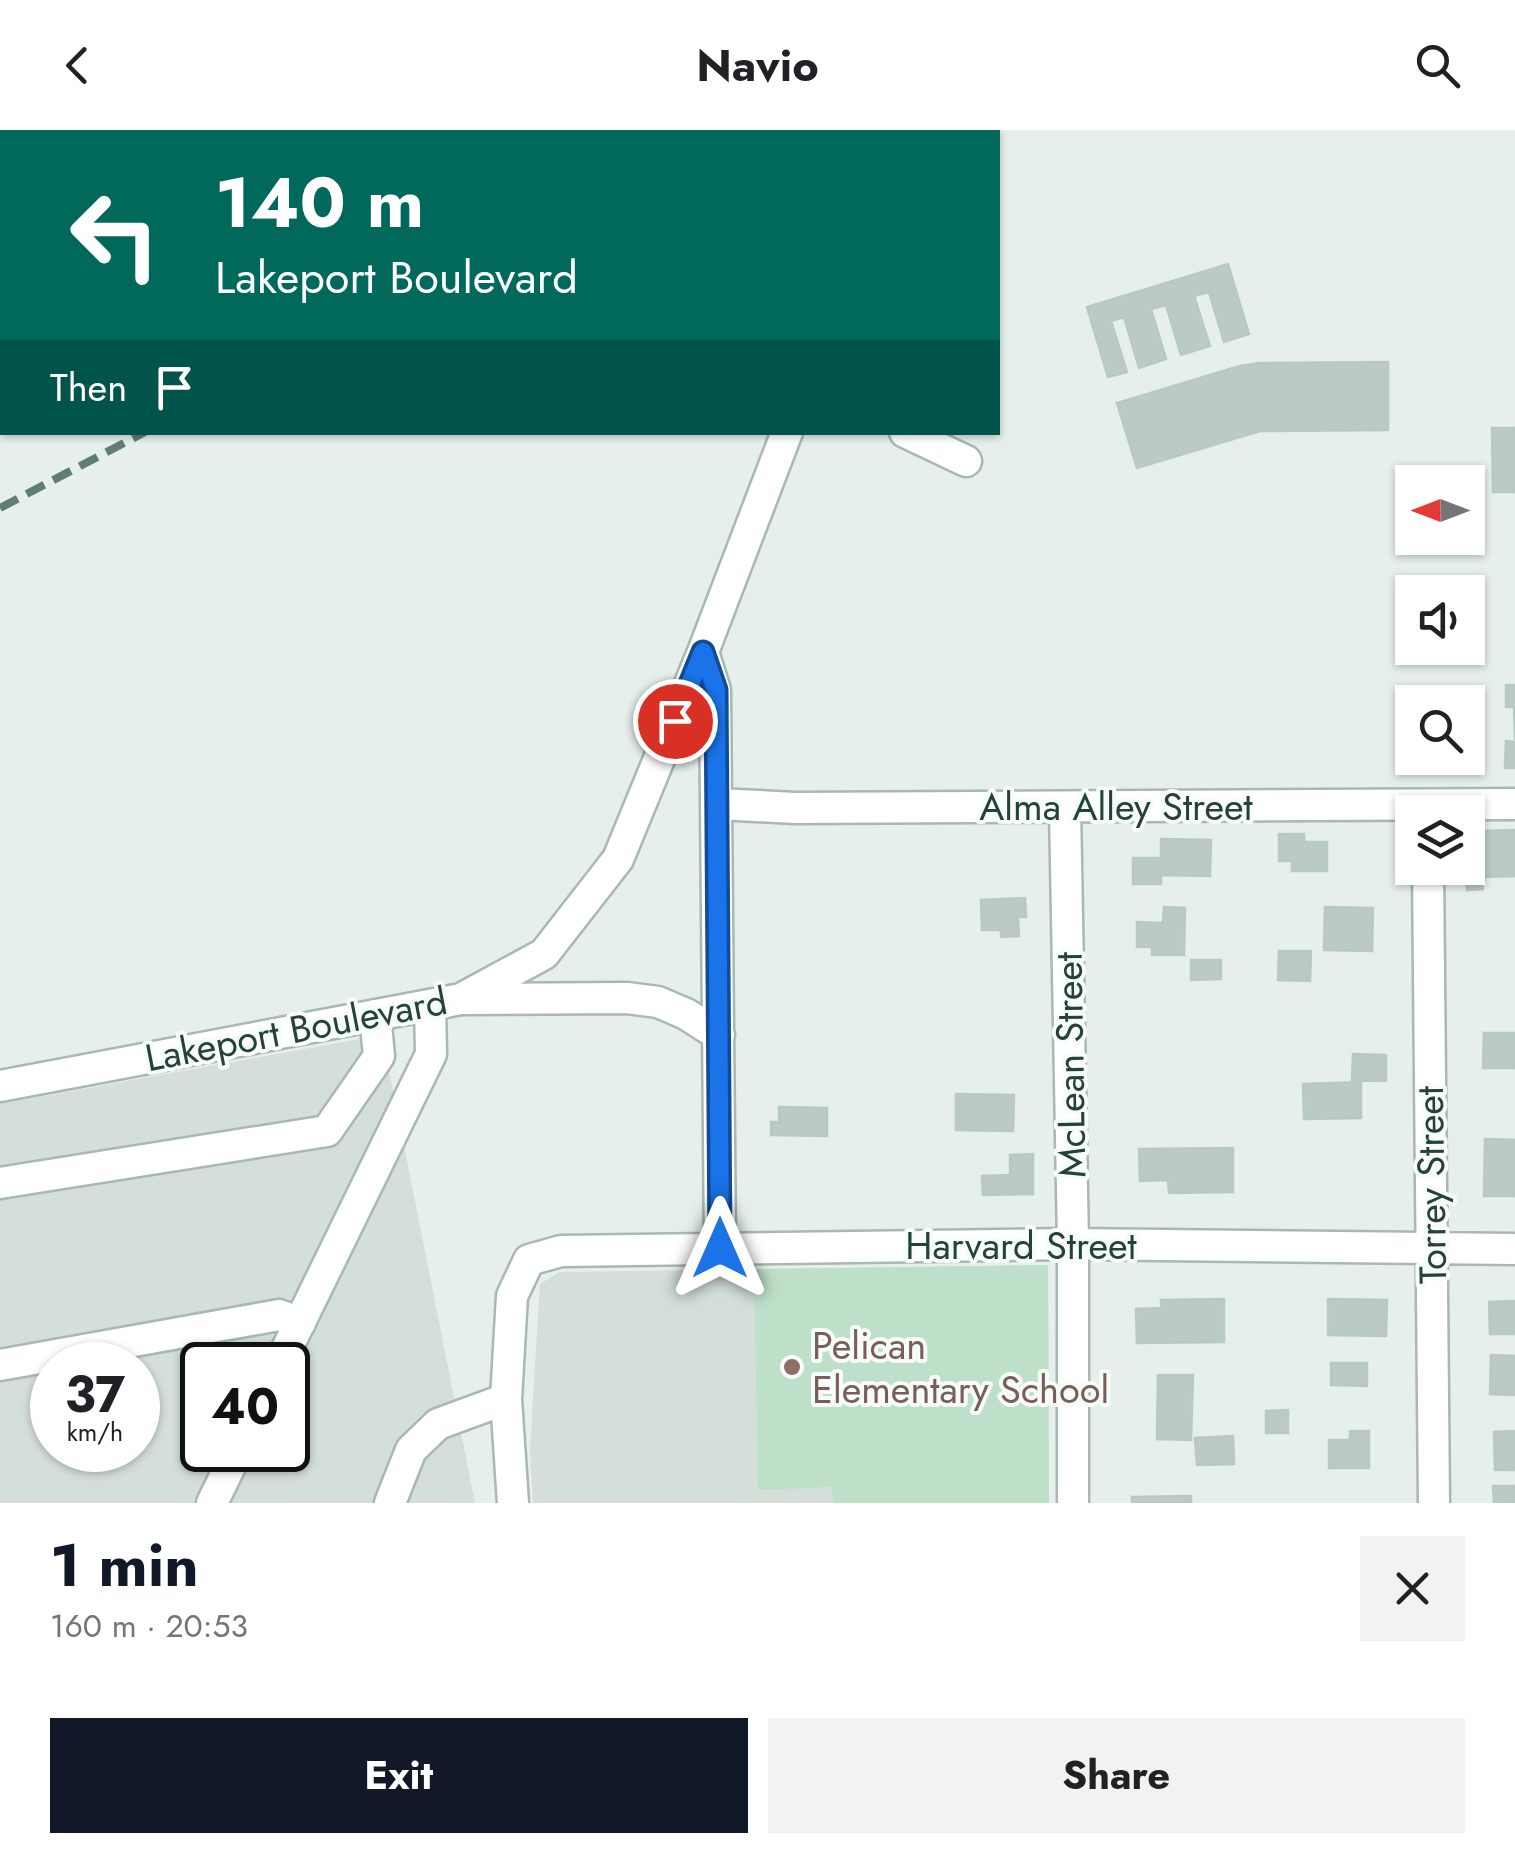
<!DOCTYPE html>
<html lang="en">
<head>
<meta charset="utf-8">
<style>
  :root { --surface:#fff; --page:#f2f2f2; --text:#202124; --muted:#757577; --accent:#111827 }
  body { margin:0; font-family:Jost,sans-serif; background:var(--page); color:var(--text); height:100vh; display:flex; flex-direction:column; font-size:38px; white-space:nowrap }
  * { box-sizing:border-box; margin:0 }
  p { font-size:32px; color:var(--muted) }
  .icon { flex:none; width:55px; height:55px; fill:none; stroke:currentColor; stroke-width:2; stroke-linecap:round; stroke-linejoin:round }
  .map { position:relative; height:1373px; overflow:hidden }
  .drawer { display:flex; flex-direction:column; background:var(--surface); flex:1 }
  .drawer>* { flex:none }
  .hud { position:absolute; left:0px; top:0px; width:1000px; height:305px; box-shadow:0 2px 8px #0004; background:#00695c; color:#fff; overflow:hidden }
  .needle { width:65px; rotate:270deg }
  .fabs { position:absolute; left:1395px; top:335px; display:grid; gap:20px }
  .fabs a { display:grid; place-items:center; width:90px; height:90px; border-radius:0px; background:var(--surface); box-shadow:0 2px 8px #0004; font-size:50px }
  .speed { position:absolute; left:30px; top:1212px; display:flex; gap:20px; font-size:50px; font-weight:700; text-align:center }
  .speed>* { display:grid; place-content:center; width:130px; height:130px; border-radius:50%; background:var(--surface); box-shadow:0 2px 8px #0004; line-height:1 }
  .speed small { font-size:25px; font-weight:400 }
  .speed .limit { border:5px solid #111; border-radius:15px; background:#fff; color:#111 }
  .pin { position:absolute; display:grid; place-items:center; width:85px; height:85px; color:#fff; margin:-42px; border:5px solid #fff; border-radius:50%; box-shadow:0 2px 10px #0007 }
  .me { position:absolute; width:110px; margin:-55px; rotate:0deg; stroke-linejoin:round; filter:drop-shadow(0 0 8px #0008) }
  .turn { display:flex; align-items:center; gap:35px; height:210px; padding:0 50px; font-size:45px }
  .turn .icon { width:130px; height:130px; stroke-width:2.5 }
  .turn b { display:block; font-size:70px; line-height:85px }
  .then { display:flex; align-items:center; height:95px; padding:0 50px; background:#0003; gap:20px; font-size:38px }
  .round { display:grid; place-items:center; flex:none; width:105px; height:105px; border-radius:0px; background:var(--page) }
  .summary { display:flex; align-items:center; justify-content:space-between; height:170px; padding:0 50px }
  h1 { font-size:60px; font-weight:700; line-height:75px; color:var(--accent) }
  .cta { display:flex; gap:20px; margin-top:auto; padding:20px 50px }
  .cta a { flex:1; height:115px; border-radius:0px; background:var(--accent); color:#fff; font-size:40px; font-weight:700; line-height:115px; text-align:center }
  .cta a+a { background:var(--page); color:var(--text) }
  header { display:flex; justify-content:space-between; align-items:center; height:130px; padding:0 50px; background:var(--surface); font-size:45px; font-weight:700 }
  .map>svg:first-child { display:block }
  .built { fill:#d4dfda; fill-rule:evenodd }
  .green { fill:#bfe0c8 }
  .building { fill:#bbcac4; stroke:#b8c9c2; stroke-width:2.5 }
  .lines { fill:none; stroke-linecap:round; stroke-linejoin:round }
  .minor-casing { stroke:#a8b8b2; stroke-width:35 }
  .minor { stroke:#fff; stroke-width:30 }
  .rail { stroke:#5f7d75; stroke-width:8; stroke-dasharray:20 10; stroke-linecap:butt }
  .route-casing { stroke:#114b97; stroke-width:25 }
  .route { stroke:#1a73e8; stroke-width:18 }
  .education-dot { fill:#8d6e63; stroke:#f7fbf9; stroke-width:4 }
  .labels { text-anchor:middle; dominant-baseline:central; stroke-width:8; stroke-linejoin:round; paint-order:stroke }
  .street-label { font-size:38px; fill:#24423a; stroke:#f7fbf9 }
  .education-label { font-size:38px; fill:#785e54; stroke:#f7fbf9; text-anchor:start }
</style>
</head>
<body>
<header><svg class="icon" aria-label="back" viewBox="0 0 24 24"><path d="M15 5l-7 7 7 7"/></svg>Navio<svg class="icon" aria-label="search" viewBox="0 0 24 24"><circle cx="10" cy="10" r="6"/><path d="M15 15l6 6"/></svg></header>
<div class="map">
<svg width="1515" height="1373" viewBox="0 0 1515 1373">
  <rect width="100%" height="100%" fill="#e6efeb"/>
  <path class="built" d="M382 905 475 1373H0V974ZM52 1235H138V1320H52ZM202 1235H288V1320H202Z
    M1048 1135 1049 1373H533L530 1319 540 1154 560 1142Z"/>
  <path class="green" d="M1048 1135 1049 1373H833L832 1357 758 1360 754 1139Z"/>
  <path class="building" d="M1228 134 1249 204 1224 212 1209 162 1194 166 1210 216 1181 225 1166 175 1151 179 1166 229 1139 238 1124 187 1111 191 1127 242 1108 247 1087 177Z
    M1388 232V300L1260 301 1137 338 1117 273 1240 236 1259 233Z
    M1492 298H1515V362H1493Z
    M1506 555H1515V610L1514 577H1506Z
    M1506 611 1515 612V638H1505Z
    M1515 700V746L1482 747 1483 759 1467 760 1466 738 1485 736 1483 701Z
    M1279 704H1304V712H1327V741H1292V731H1279Z
    M1161 709 1211 710 1210 746 1161 745V754H1133V728H1161Z
    M1025 768 1026 787H1018L1019 806 1001 807V800H982L981 770Z
    M1164 777 1185 778 1184 825H1152V817H1137V792L1163 793Z
    M1325 777 1373 778 1372 821 1324 820Z
    M1279 821H1311L1310 851 1278 850Z
    M1191 830H1221V849L1191 850Z
    M1484 903H1515V938H1483Z
    M1353 924 1386 925V951L1352 950Z
    M1361 952V988L1304 989 1303 954Z
    M956 964 1014 965 1013 1001 956 1000Z
    M779 977 827 978V1006L771 1005V992H779Z
    M1485 1009 1515 1010V1066H1484Z
    M1233 1018V1062L1169 1063 1168 1050 1140 1051 1139 1019Z
    M1033 1024V1064L983 1065 982 1046 1010 1045V1025Z
    M1224 1169V1212L1137 1213 1136 1179 1161 1178V1170Z
    M1328 1169 1387 1170 1386 1206 1328 1205Z
    M1515 1171V1204H1490L1489 1172Z
    M1491 1225 1515 1226V1265L1490 1264Z
    M1331 1233H1367V1256L1331 1255Z
    M1158 1245H1193L1191 1310 1157 1309Z
    M1288 1280V1303H1266V1281Z
    M1350 1301H1369V1338H1329V1310H1350Z
    M1515 1301V1340H1495L1494 1302Z
    M1233 1306 1234 1334 1197 1335 1195 1308Z
    M1493 1356H1515V1373H1494Z
    M1191 1366V1373H1132V1367Z"/>
  <g class="lines">
    <defs>
      <path id="minor" d="M907 2 908 0
        M905 302 966 331
        M703 522 715 560 720 1118
        M718 674 795 678 1515 674
        M1065 678 1073 1114V1373
        M1428 738 1434 1373
        M464 869 627 868 658 872 686 884 719 905
        M0 956 461 869 544 824 618 729 703 522 787 302
        M0 1053 327 1001 379 926 375 885
        M0 1235 279 1185 300 1193
        M279 1235 431 924 430 875
        M212 1373 238 1320
        M390 1373 411 1320 438 1294 506 1269
        M513 1373 506 1269 512 1166 529 1130 561 1121 1073 1114 1515 1119"/>
    </defs>
    <use href="#minor" class="minor-casing"/>
    <use href="#minor" class="minor"/>
    <path class="rail" d="M520 2 523 0
      M0 378 145 302"/>
  </g>
  <g class="lines">
    <defs>
      <path id="route" d="M675 591 703 522 716 560 720 1118"/>
    </defs>
    <use href="#route" class="route-casing"/>
    <use href="#route" class="route"/>
  </g>
  <circle class="education-dot" cx="792" cy="1237" r="10"/>
  <g class="labels">
    <g class="street-label">
      <text x="1116" y="676">Alma Alley Street</text>
      <text transform="translate(296 899) rotate(-11)">Lakeport Boulevard</text>
      <text transform="translate(1070 935) rotate(-91)">McLean Street</text>
      <text transform="translate(1431 1055) rotate(-91)">Torrey Street</text>
      <text x="1021" y="1115">Harvard Street</text>
    </g>
    <g class="education-label">
      <text x="812" y="1215">Pelican<tspan x="812" dy="44">Elementary School</tspan></text>
    </g>
  </g>
</svg>
<div class="fabs">
<a><svg class="needle" viewBox="-14 -14 28 28"><path d="M0-13l5 13h-10z" fill="#e53935"/><path d="M0 13l5-13h-10z" fill="#757577"/></svg></a>
<a><svg class="icon" aria-label="sound" viewBox="0 0 24 24"><path d="M4 9h4l5-4v14l-5-4H4zM17 9q2 3 0 6"/></svg></a>
<a><svg class="icon" aria-label="search" viewBox="0 0 24 24"><circle cx="10" cy="10" r="6"/><path d="M15 15l6 6"/></svg></a>
<a><svg class="icon" aria-label="layers" viewBox="0 0 24 24"><path d="M12 4l9 5-9 5-9-5zM3 14l9 5 9-5"/></svg></a>
</div>
<div class="speed"><div>37<small>km/h</small></div><div class="limit">40</div></div>
<div class="pin" style="left:675px;top:591px;background:#d93025"><svg class="icon" aria-label="arrive" viewBox="0 0 24 24"><path d="M6 21V4h12l-3 4 3 4H6"/></svg></div>
<svg class="me" style="left:720px;top:1118px" viewBox="-20 -20 40 40"><path d="M0-17L14 15 0 8-14 15z" fill="#1a73e8" stroke="#fff" stroke-width="4"/></svg>
<div class="hud">
<div class="turn"><svg class="icon" aria-label="left" viewBox="0 0 24 24"><path d="M17 20v-9H6M10 6l-5 5 5 5"/></svg><div><b>140 m</b>Lakeport Boulevard</div></div>
<div class="then">Then<svg class="icon" aria-label="arrive" viewBox="0 0 24 24"><path d="M6 21V4h12l-3 4 3 4H6"/></svg></div>
</div>
</div>
<section class="drawer">
<div class="summary"><div><h1>1 min</h1><p>160 m · 20:53</p></div><a class="round"><svg class="icon" aria-label="close" viewBox="0 0 24 24"><path d="M6 6l12 12M18 6L6 18"/></svg></a></div>
<div class="cta"><a>Exit</a><a>Share</a></div>
</section>
</body>
</html>
